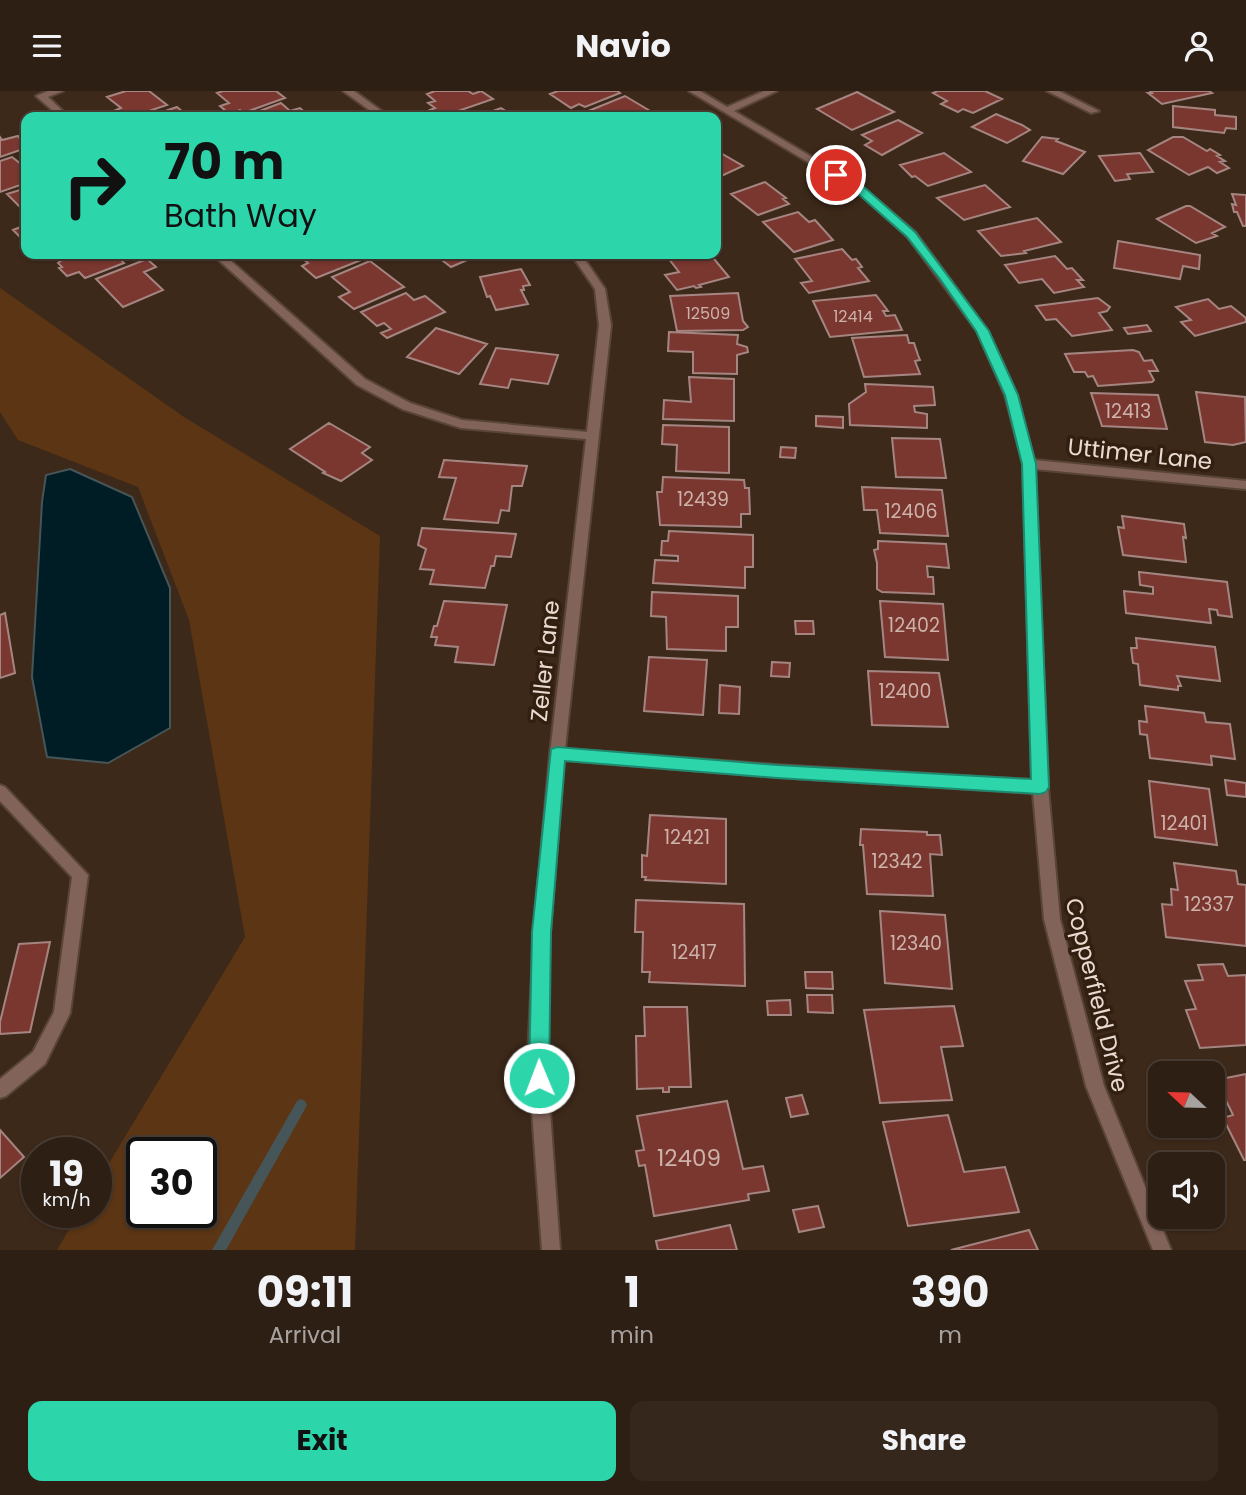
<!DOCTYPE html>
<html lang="en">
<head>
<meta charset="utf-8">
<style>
  :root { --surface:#2e1f14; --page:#36271d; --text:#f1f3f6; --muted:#a7a2a0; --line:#493d34; --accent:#2dd5ab }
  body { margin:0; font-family:Poppins,sans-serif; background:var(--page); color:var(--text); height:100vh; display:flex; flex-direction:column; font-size:26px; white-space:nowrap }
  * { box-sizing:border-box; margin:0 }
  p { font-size:23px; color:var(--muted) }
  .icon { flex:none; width:38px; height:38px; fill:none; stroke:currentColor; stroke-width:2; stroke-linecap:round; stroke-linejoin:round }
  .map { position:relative; height:1159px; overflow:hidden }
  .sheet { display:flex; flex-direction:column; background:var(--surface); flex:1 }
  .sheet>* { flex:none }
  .top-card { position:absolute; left:21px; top:21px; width:700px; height:147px; border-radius:14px; box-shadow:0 2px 5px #0004,0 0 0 2px var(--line); background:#2dd5ab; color:#111; overflow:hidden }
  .needle { width:46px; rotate:292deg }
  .tools { position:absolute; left:1148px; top:970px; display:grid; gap:14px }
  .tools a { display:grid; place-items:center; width:77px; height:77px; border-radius:14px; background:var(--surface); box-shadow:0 2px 5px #0004,0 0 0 2px var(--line); font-size:35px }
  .speed { position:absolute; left:21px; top:1046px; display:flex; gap:14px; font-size:35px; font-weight:700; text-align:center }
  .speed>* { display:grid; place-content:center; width:91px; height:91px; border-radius:50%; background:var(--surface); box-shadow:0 2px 5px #0004,0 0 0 2px var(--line); line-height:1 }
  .speed small { font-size:18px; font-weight:400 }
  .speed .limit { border:4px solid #111; border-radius:10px; background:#fff; color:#111 }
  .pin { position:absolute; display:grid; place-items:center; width:60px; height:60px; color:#fff; margin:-30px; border:4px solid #fff; border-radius:50%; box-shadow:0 2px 7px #0007 }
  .me { position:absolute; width:77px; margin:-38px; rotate:359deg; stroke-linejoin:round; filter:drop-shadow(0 0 5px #0008) }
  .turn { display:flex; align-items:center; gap:24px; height:147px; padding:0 28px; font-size:32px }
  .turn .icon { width:91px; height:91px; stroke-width:2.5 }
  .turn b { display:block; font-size:49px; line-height:60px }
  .eta { display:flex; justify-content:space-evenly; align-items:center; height:119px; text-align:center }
  .eta b { font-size:42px; font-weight:700; line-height:49px }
  .button { display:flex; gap:14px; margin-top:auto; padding:14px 28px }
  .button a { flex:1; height:80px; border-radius:14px; background:var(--accent); color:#111; font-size:28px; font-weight:700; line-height:80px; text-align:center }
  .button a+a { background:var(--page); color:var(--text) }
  header { display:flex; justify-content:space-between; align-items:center; height:91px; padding:0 28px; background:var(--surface); font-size:32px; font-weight:700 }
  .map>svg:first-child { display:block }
  .green { fill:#5b3514; fill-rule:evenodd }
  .water { fill:#001c24; stroke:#465558; stroke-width:2 }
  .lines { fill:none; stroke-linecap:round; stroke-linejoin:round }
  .stream { fill:#465558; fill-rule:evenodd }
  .building { fill:#7a3730; stroke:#a58581; stroke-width:2 }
  .lane-casing { stroke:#594537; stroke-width:4 }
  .street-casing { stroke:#594537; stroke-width:4 }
  .lane { fill:#82635a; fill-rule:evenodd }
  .street { fill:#82635a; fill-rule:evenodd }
  .route { fill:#2dd5ab; stroke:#1d8a6f; stroke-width:2 }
  .labels { text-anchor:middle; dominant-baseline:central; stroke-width:7; stroke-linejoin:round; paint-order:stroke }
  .far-number-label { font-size:16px; fill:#cdb2aa }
  .number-label { font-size:19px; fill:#cdb2aa }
  .street-label { font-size:23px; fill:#e9dbd2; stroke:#331f10 }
  .near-number-label { font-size:23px; fill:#cdb2aa }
</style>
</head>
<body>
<header><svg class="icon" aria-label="menu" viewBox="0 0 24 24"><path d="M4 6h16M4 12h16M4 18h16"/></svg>Navio<svg class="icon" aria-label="person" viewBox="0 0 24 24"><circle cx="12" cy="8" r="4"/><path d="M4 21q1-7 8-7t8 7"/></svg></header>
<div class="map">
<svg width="1246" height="1159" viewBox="0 0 1246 1159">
  <rect width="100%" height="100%" fill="#3d291a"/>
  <path class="green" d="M0 197 184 326 380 445 355 1159H57L79 1122H96V1094L245 846 189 529 138 396 18 349 0 321ZM142 1062H201V1122H142Z"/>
  <path class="water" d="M70 378 132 406 170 497V637L108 672 47 666 32 586 42 411 46 384Z"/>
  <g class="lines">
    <path class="stream" d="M301 1008 305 1010 307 1014 305 1018 226 1159H212L297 1010Z"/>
  </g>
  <path class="building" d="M126 0H149L167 14 131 26H117L111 21 121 17 107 6Z
    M223 0H276L285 7 243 22 240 19 230 23 220 15 229 12 217 2Z
    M435 0H468L473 3 481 0 493 8 441 26 430 19 435 17 428 12 435 10 427 3Z
    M617 0 620 2 585 16 579 13 571 17 550 3 558 0Z
    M938 0H985L1002 8 973 22 963 18 958 21 941 13 947 10 933 2Z
    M1150 0H1209L1212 2 1162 13 1148 2H1152Z
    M857 1 894 21 852 39 817 18Z
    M625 5 657 24 595 26 586 21Z
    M281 12 290 20 300 17 307 23 304 24 310 26H265L257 21Z
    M1173 15 1215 19V24L1236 26V38L1226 37 1224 42 1173 36Z
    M177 16 189 26H148Z
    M501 17 515 26H476Z
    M996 23 1022 34 1030 39 1007 52 972 36Z
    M898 29 922 42 882 64 865 54 872 50 862 44Z
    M18 45 26 57 0 66V46L2 49Z
    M1042 46 1058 48 1056 50 1085 61 1063 83 1023 70Z
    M1173 46H1183L1207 60 1210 58 1220 64 1217 65 1225 70 1220 71 1229 77 1217 82 1208 76 1189 84 1148 59Z
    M719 61 743 75 717 87 716 62Z
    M944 62 971 81 928 95 915 85 912 86 900 74Z
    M1140 62 1153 81 1127 83 1130 88 1115 90 1099 65Z
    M12 66 26 77V92L0 101V70Z
    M765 91 786 107 783 108 789 113 758 124 731 103Z
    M985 94 1010 116 964 129 937 107Z
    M26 97V122L7 103Z
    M1232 103 1246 104V135H1243L1237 121H1234L1232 113 1236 114Z
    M1186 115H1190L1225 136 1212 142 1217 145 1196 152 1157 128Z
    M798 121 809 131 815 129 833 149 794 161 763 131Z
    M1037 127 1061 151 1024 160 1026 162 1001 165 978 140Z
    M26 134V152L13 139Z
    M1118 150 1200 164 1199 178 1183 175 1180 188 1114 177Z
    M842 158 852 169 856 168 862 176 858 177 869 190 809 202 801 192 812 190 795 168Z
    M60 163H115L124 172 85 187 79 181 67 185 59 177 62 176 58 172 65 167Z
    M307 163H376L316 187 302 175 308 172 301 166Z
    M434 163H481L451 176Z
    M665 163H710L729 186 699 194 701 196 696 197 694 195 677 199 665 184 679 181Z
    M1055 165 1067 178 1072 177 1083 189H1077L1084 196 1054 202 1042 188 1019 192 1005 174Z
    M147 168 156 176 144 181 163 199 123 216 96 188Z
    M370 170 404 196 354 218 339 206 350 201 332 186Z
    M521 178 530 194 523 195 524 199H521L528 213 496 219 490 205 487 206 480 186Z
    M406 202 414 209 425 205 445 221 387 247 381 242 391 238 384 232 377 235 361 221Z
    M738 202 743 230 748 236 743 239 677 240 670 205Z
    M876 204 888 220H883L886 225 895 224 902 239 830 246 813 210Z
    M1098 207 1110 216 1107 220 1099 222 1112 239 1072 245 1056 228 1046 229 1036 215Z
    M1208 208 1219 218 1231 215 1246 227V231L1195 245 1181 231 1191 229 1176 216Z
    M1147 234 1151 240 1128 243 1124 237Z
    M436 237 487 253 459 283 407 266Z
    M669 241 738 244 737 253 747 256 748 261 737 264V283L693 282V261L668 260Z
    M907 244 909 252H914L918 264 920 269 915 270 920 283 864 286 852 247Z
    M496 257 558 264 548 293 511 288 508 297 480 293Z
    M1133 259 1139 261 1144 270 1152 269 1158 280H1149L1154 289 1152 291 1098 295 1093 285 1088 286 1085 281H1074L1065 263Z
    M689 286 734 288V330L663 328 664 309 691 311Z
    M865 293 933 296 935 314 914 315 915 321 927 323V337L850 334 849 313 866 301Z
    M1196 301 1245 306 1246 351 1233 354 1205 351Z
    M1091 302 1158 304 1167 338 1102 335Z
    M816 325 843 326V337L816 335Z
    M329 332 370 356 362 362 372 369 341 390 323 382 325 381 290 358Z
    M663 334 729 336V382L676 380 677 354 662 353Z
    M892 347 940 348 946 387 896 386Z
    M781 356 796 357 795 367 780 366Z
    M444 369 527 375 522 395H512L509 420 501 419 498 432 444 428 456 387 439 386Z
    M663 386 744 389 745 397H749L750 423H741V436L660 434 657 401H662Z
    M862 396 942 399 948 445 880 442 877 419H864Z
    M1122 425 1184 433 1186 447 1183 446 1186 471 1123 464 1118 436 1124 437Z
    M422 437 516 443 511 466 496 465 494 475H491L485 497 430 493 434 479 420 478 426 458 418 454Z
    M669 440 753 444V476H745V497L653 492 655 469 678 470V465L661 464 662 450H668Z
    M878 450 946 453 949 477 927 475 928 486H933L934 503 882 501 877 498V472L874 459 878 458Z
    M1139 481 1227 491 1232 526 1218 524 1217 519 1209 518 1211 532 1126 522 1124 500 1153 503V496L1140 494Z
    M652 501 738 505V536H726V560L667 558 666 526 651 525Z
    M444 510 507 514 494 574 455 571 458 556 435 554 437 546H431L434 535H437Z
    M880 510 943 513 948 569 885 566Z
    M5 522 15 582 0 587V524Z
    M795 530H813L814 543H796Z
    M1136 547 1215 556 1220 590 1177 585 1181 595H1178V599L1140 594 1138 573 1133 572 1131 557H1137Z
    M649 566 707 569 703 624 644 620Z
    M772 571 790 572 789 586 771 585Z
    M868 580 939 582 948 636 872 634Z
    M720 594 740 596 739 623 719 622Z
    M1145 615 1204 622 1206 631 1230 633 1235 668 1211 665 1212 674 1150 667 1147 644 1140 643 1139 630 1147 631Z
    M1225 689 1246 692V706L1227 704Z
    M1149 690 1209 698 1217 754 1155 746Z
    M650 724 726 728V793L645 789 646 786H642V764L647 765Z
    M861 738 927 741V744H940L942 764 930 763 933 805 867 803 863 754H860Z
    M1174 772 1236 780 1238 793 1246 794V855L1166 846 1162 813 1172 814 1171 798 1178 799Z
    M636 809 744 813 745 895 649 891 650 881H642L643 841H635Z
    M880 820 945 824 952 898 885 892Z
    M50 851 30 941 0 943V931L19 853Z
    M1223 873 1228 885 1246 884V954L1200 957 1186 919 1196 918 1185 890 1203 889 1198 874Z
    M805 881H832L833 898 806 897Z
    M807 904H832L833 922 808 921Z
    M790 909 791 924H768L767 910Z
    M954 915 963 955 941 956 952 1009 880 1012 864 919Z
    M644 916H687L691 996H669V1001H663V997L637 998 636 945H645Z
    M1246 983V1069H1244L1223 1027 1233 1024 1216 989Z
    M802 1004 808 1023 791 1026 786 1007Z
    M727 1010 743 1078 763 1075 769 1100 748 1103 749 1109 654 1125 645 1074 639 1075 636 1060 644 1059 637 1025Z
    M948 1024 964 1081 1005 1076 1019 1121 908 1135 883 1031Z
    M0 1039 24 1066 0 1087Z
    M818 1115 824 1136 799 1141 793 1119Z
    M730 1134 737 1159H658L656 1150Z
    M1029 1139 1038 1159H951Z"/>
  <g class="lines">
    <defs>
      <path id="lane" d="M0 694 5 696 88 784 70 922 45 973 6 1005 0 1007V988L33 961 54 921 72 786 0 710Z"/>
      <path id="street" d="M48 0H63L48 6 69 26H60L36 5Z
        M343 0H354L390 26H379Z
        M689 0H700L727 16 764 0H777L734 20 861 95 915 141 988 240 1017 304 1034 369 1246 390V398L1035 378 1048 696 1060 828 1104 995 1171 1159H1153L1086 995 1044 828 1033 702 777 686 564 669 550 841 546 964 560 1159H542L528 964 534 841 550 663 586 348 461 337 402 318 357 294 212 163H223L365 288 410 312 462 329 587 341 599 234 595 198 571 163H581L605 198 611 234 565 658 777 674 1032 689 1023 373 1005 304 977 240 907 145 855 99Z
        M1047 0H1059L1099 20 1091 22Z"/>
    </defs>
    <use href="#lane" class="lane-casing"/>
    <use href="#street" class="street-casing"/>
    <use href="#lane" class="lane"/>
    <use href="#street" class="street"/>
  </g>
  <path class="route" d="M833 82H840L863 95 915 141 989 240 1018 304 1036 373 1049 696 1046 701 1040 703 777 687 565 670 551 841 549 987 546 993 539 996 532 993 529 987 532 841 551 658 557 656 777 674 1031 688 1022 373 1005 304 976 240 940 188 907 146 855 100 833 87Z"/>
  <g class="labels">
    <g class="far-number-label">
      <text x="708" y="222">12509</text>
      <text x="853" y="225">12414</text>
    </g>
    <g class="number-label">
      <text x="1128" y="320">12413</text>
      <text x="703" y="408">12439</text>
      <text x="911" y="420">12406</text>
      <text x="914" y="534">12402</text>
      <text x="905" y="600">12400</text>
      <text x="1184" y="732">12401</text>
      <text x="687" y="746">12421</text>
      <text x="897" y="770">12342</text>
      <text x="1209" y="813">12337</text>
      <text x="916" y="852">12340</text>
      <text x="694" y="861">12417</text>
    </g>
    <g class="street-label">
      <text transform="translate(1140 363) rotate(6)">Uttimer Lane</text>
      <text transform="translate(545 570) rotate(-84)">Zeller Lane</text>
      <text transform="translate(1097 904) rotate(76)">Copperfield Drive</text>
    </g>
    <g class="near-number-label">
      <text x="689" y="1067">12409</text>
    </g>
  </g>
</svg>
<div class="tools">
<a><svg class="needle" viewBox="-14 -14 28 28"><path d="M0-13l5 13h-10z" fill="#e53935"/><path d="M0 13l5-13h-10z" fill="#a7a2a0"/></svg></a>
<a><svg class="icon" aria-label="sound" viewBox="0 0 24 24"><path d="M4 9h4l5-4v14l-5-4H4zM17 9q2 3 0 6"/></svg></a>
</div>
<div class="speed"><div>19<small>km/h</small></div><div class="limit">30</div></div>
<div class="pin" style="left:836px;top:84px;background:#d93025"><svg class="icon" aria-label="arrive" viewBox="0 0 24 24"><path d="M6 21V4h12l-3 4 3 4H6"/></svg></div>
<svg class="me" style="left:539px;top:987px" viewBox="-20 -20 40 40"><circle r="17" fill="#2dd5ab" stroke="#fff" stroke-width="3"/><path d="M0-11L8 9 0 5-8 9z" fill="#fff"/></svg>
<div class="top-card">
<div class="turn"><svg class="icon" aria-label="right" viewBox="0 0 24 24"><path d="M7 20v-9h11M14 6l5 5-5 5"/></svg><div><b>70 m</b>Bath Way</div></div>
</div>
</div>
<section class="sheet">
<div class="eta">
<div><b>09:11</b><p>Arrival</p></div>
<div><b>1</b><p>min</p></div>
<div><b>390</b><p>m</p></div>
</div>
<div class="button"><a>Exit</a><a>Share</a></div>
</section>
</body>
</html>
